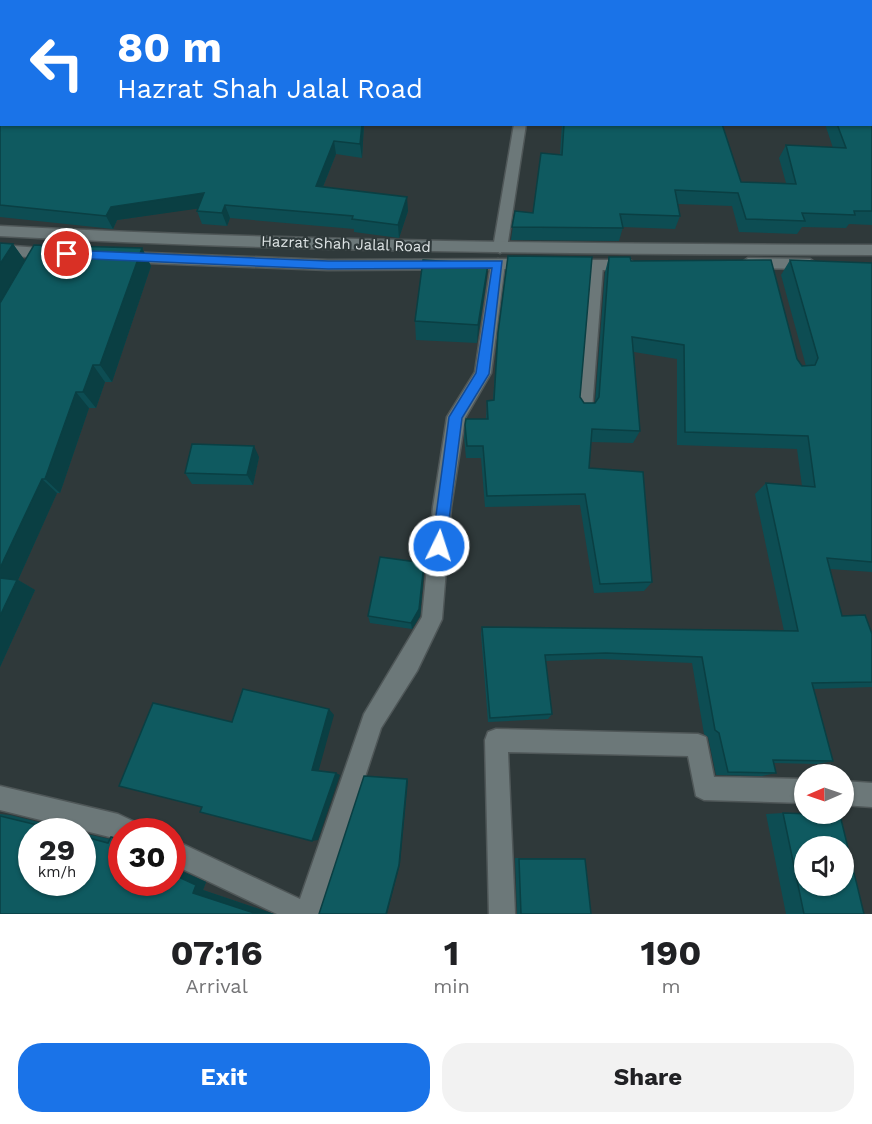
<!DOCTYPE html>
<html lang="en">
<head>
<meta charset="utf-8">
<style>
  :root { --surface:#fff; --page:#f2f2f2; --text:#202124; --muted:#757577; --accent:#1a73e8 }
  body { margin:0; font-family:"Work Sans",sans-serif; background:var(--page); color:var(--text); height:100vh; display:flex; flex-direction:column; font-size:22px; white-space:nowrap }
  * { box-sizing:border-box; margin:0 }
  p { font-size:20px; color:var(--muted) }
  .icon { flex:none; width:33px; height:33px; fill:none; stroke:currentColor; stroke-width:2; stroke-linecap:round; stroke-linejoin:round }
  .map { position:relative; height:914px; overflow:hidden }
  .drawer { display:flex; flex-direction:column; background:var(--surface); flex:1 }
  .drawer>* { flex:none }
  .banner { position:absolute; left:0px; top:0px; width:873px; height:126px; box-shadow:0 2px 4px #0004; background:#1a73e8; color:#fff; overflow:hidden }
  .needle { width:39px; rotate:268deg }
  .controls { position:absolute; left:794px; top:764px; display:grid; gap:12px }
  .controls a { display:grid; place-items:center; width:60px; height:60px; border-radius:50%; background:var(--surface); box-shadow:0 2px 4px #0004; font-size:30px }
  .speed { position:absolute; left:18px; top:818px; display:flex; gap:12px; font-size:30px; font-weight:700; text-align:center }
  .speed>* { display:grid; place-content:center; width:78px; height:78px; border-radius:50%; background:var(--surface); box-shadow:0 2px 4px #0004; line-height:1 }
  .speed small { font-size:15px; font-weight:400 }
  .speed .limit { border:9px solid #d22; background:#fff; color:#111 }
  .pin { position:absolute; display:grid; place-items:center; width:51px; height:51px; color:#fff; margin:-26px; border:3px solid #fff; border-radius:50%; box-shadow:0 2px 6px #0007 }
  .me { position:absolute; width:66px; margin:-33px; rotate:4deg; stroke-linejoin:round; filter:drop-shadow(0 0 4px #0008) }
  .turn { display:flex; align-items:center; gap:21px; height:126px; padding:0 18px; font-size:27px }
  .turn .icon { width:78px; height:78px; stroke-width:2.5 }
  .turn b { display:block; font-size:42px; line-height:51px }
  .eta { display:flex; justify-content:space-evenly; align-items:center; height:102px; text-align:center }
  .eta b { font-size:36px; font-weight:700; line-height:42px }
  .primary-button { display:flex; gap:12px; margin-top:auto; padding:12px 18px }
  .primary-button a { flex:1; height:69px; border-radius:24px; background:var(--accent); color:#fff; font-size:24px; font-weight:700; line-height:69px; text-align:center }
  .primary-button a+a { background:var(--page); color:var(--text) }
  .map>svg:first-child { display:block }
  .lines { fill:none; stroke-linecap:round; stroke-linejoin:round }
  .service-casing { stroke:#4f5758; stroke-width:3 }
  .minor-casing { stroke:#4f5758; stroke-width:3 }
  .secondary-casing { stroke:#4f5758; stroke-width:3 }
  .service { fill:#6c7879; fill-rule:evenodd }
  .minor { fill:#6c7879; fill-rule:evenodd }
  .secondary { fill:#6c7879; fill-rule:evenodd }
  .wall { fill:#0d4d53 }
  .shaded-wall { fill:#0a3f43 }
  .building { fill:#0f5a60; stroke:#0a3f43; stroke-width:1.5; fill-rule:evenodd }
  .route { fill:#1a73e8; stroke:#114b97; stroke-width:1.5 }
  .labels { text-anchor:middle; dominant-baseline:central; stroke-width:4.5; stroke-linejoin:round; paint-order:stroke }
  .street-label { font-size:15px; fill:#dfe5e6; stroke:#2f393a }
</style>
</head>
<body>
<div class="map">
<svg width="872" height="914" viewBox="0 0 872 914">
  <rect width="100%" height="100%" fill="#2f393a"/>
  <g class="lines">
    <defs>
      <path id="service" d="M597 261 603 265 592 410 590 414H580L578 410 591 265Z"/>
      <path id="minor" d="M514 124H526L507 248 500 253 493 248Z
        M498 259 505 264 491 373 465 418 451 507 442 619 417 671 381 728 320 914H277L172 864V839L300 899 364 714 422 617 433 507 447 417 475 372 491 264Z
        M496 729 698 734 706 737 714 777 804 779V803L704 800 696 796 688 756 508 752 515 914H489L485 740 488 732Z
        M843 781 872 783V807L843 805Z
        M0 786 118 814 137 823 141 831H122V840L0 810Z"/>
      <path id="secondary" d="M0 226C290 241 581 244 872 245V255C581 254 290 252 0 236Z
        M0 245 54 249 61 254 54 259 0 255Z
        M124 252 328 260 531 259 538 264 531 269 328 270 124 262 117 257Z
        M748 258 810 259 817 264 810 269 748 268 741 263Z
        M568 260H630L637 265 630 270H568L561 265Z"/>
    </defs>
    <use href="#service" class="service-casing"/>
    <use href="#minor" class="minor-casing"/>
    <use href="#secondary" class="secondary-casing"/>
    <use href="#service" class="service"/>
    <use href="#minor" class="minor"/>
    <use href="#secondary" class="secondary"/>
  </g>
  <path class="wall" d="M0 0H872V225L849 224 846 228 802 227 797 234 739 232 732 206 677 204 680 216 675 229 623 227 619 241 511 240 515 211 533 213 560 154 562 124H722L741 182 786 183 779 158 786 145 833 148 825 124H872V2H2L364 124 362 158 336 154 323 187 408 211 399 238 354 232V229L230 218 227 226 202 224 197 211 198 208 117 220 113 229 0 217Z
    M0 243 13 244 25 261 142 248 151 266 112 382H105L96 408H89L60 493H57L18 580 35 590 0 667Z
    M508 256 580 397 584 403H595L605 272 609 257 631 261 797 359 802 366H806L781 275 790 260 872 263V572L830 569 842 616 872 634V687L814 689 833 761 817 764 774 763 776 773 762 776 716 775 708 737 704 734 692 663 600 659 545 661 552 714 548 719 488 722 481 634 482 627 784 631 755 494 766 483 802 486 797 449 677 445V359L634 352 640 431 633 443 591 442 589 468 652 582 644 591 594 593 580 505 485 507 481 458H466L464 437 465 425 486 419 487 401 493 400 497 347Z
    M486 283 477 343 416 340 415 321Z
    M259 457 253 485 192 484 185 473Z
    M424 563V571L420 616 412 629 370 623 368 616Z
    M783 813 864 914H786L766 814Z
    M0 814 10 815 76 831H32L82 882V833L110 839 172 882V867L206 882 203 890 274 914H0Z
    M515 858H579L585 859 591 914H517Z"/>
  <path class="shaded-wall" d="M362 124H364L362 158 360 144Z
    M334 141 336 154 318 199 316 186Z
    M204 193 209 207 117 220 113 229 106 216 111 207Z
    M407 197 408 211 399 238 398 225Z
    M225 205 230 218 227 226 222 213Z
    M13 244 26 262 0 307V264Z
    M142 248 151 266 112 382 100 365Z
    M488 264 486 283 477 343 478 325Z
    M93 365 105 382 96 408 83 392Z
    M76 392 89 408 60 493 45 479Z
    M254 446 259 457 253 485 247 475Z
    M42 479 57 493 18 580 35 590 0 667V568Z
    M424 563V571L420 616 412 629 411 623Z
    M329 709 334 715 318 773 312 770Z
    M336 773 340 775 318 840 312 841Z
    M407 779 408 781 400 864 387 914H386Z
    M111 837H122V840Z
    M172 867 206 882 203 890 274 914H257L193 893 172 874Z"/>
  <path class="building" d="M0 0H872V211H854L855 215 802 213 805 221 746 219 738 193 675 190 680 216 620 214 623 228 512 227 515 211 533 213 541 153 562 155 564 124H722L741 182 796 184 786 145 846 148 837 124H872V2H2V124H362L360 144 334 141 316 186 407 197 398 225 352 219 353 216 225 205 222 213 197 211 204 193 111 207 106 216 0 205Z
    M0 243 13 244 0 264Z
    M34 245 142 248 100 365H93L83 392H76L45 479H42L0 568V303Z
    M508 256 592 257 580 397 584 403H595L599 397 609 257H630L631 261 771 260 797 359 802 366 815 365 818 358 790 260 872 263V562L827 558 842 616 865 615 872 634V682L812 683 833 761 773 760 776 773 728 772 719 733 715 730 702 657 606 653 545 655 552 714 490 718 482 627 798 631 766 483 815 487 808 436 685 432 684 345 632 337 640 431 592 429 589 468 643 472 652 582 600 584 585 494 487 496 483 446H467L465 425 466 419H488L487 401 494 400 498 333Z
    M423 260 488 264 478 325 415 321Z
    M192 444 254 446 247 475 185 473Z
    M380 557 424 563 419 609 411 623 368 616Z
    M0 578 17 580 0 616Z
    M243 689 329 709 312 770 336 773 312 841 200 812 202 807 119 786 153 703 232 722Z
    M364 776 407 779 399 865 386 914H319Z
    M783 813 840 815 864 914H804ZM804 846H843V885H804Z
    M0 816 62 831H32V882H82V836L108 843 111 837 122 840V882H172V874L196 885 193 893 257 914H0Z
    M519 859H585L591 914H521Z"/>
  <path class="route" d="M67 250 328 261H502L489 374 462 418 445 551H434L432 546 449 417 476 373 492 268 328 269 67 258 61 254Z"/>
  <g class="labels">
    <g class="street-label">
      <text transform="translate(346 244) rotate(2)">Hazrat Shah Jalal Road</text>
    </g>
  </g>
</svg>
<div class="controls">
<a><svg class="needle" viewBox="-14 -14 28 28"><path d="M0-13l5 13h-10z" fill="#e53935"/><path d="M0 13l5-13h-10z" fill="#757577"/></svg></a>
<a><svg class="icon" aria-label="sound" viewBox="0 0 24 24"><path d="M4 9h4l5-4v14l-5-4H4zM17 9q2 3 0 6"/></svg></a>
</div>
<div class="speed"><div>29<small>km/h</small></div><div class="limit">30</div></div>
<div class="pin" style="left:67px;top:254px;background:#d93025"><svg class="icon" aria-label="arrive" viewBox="0 0 24 24"><path d="M6 21V4h12l-3 4 3 4H6"/></svg></div>
<svg class="me" style="left:439px;top:546px" viewBox="-20 -20 40 40"><circle r="17" fill="#1a73e8" stroke="#fff" stroke-width="3"/><path d="M0-11L8 9 0 5-8 9z" fill="#fff"/></svg>
<div class="banner">
<div class="turn"><svg class="icon" aria-label="left" viewBox="0 0 24 24"><path d="M17 20v-9H6M10 6l-5 5 5 5"/></svg><div><b>80 m</b>Hazrat Shah Jalal Road</div></div>
</div>
</div>
<section class="drawer">
<div class="eta">
<div><b>07:16</b><p>Arrival</p></div>
<div><b>1</b><p>min</p></div>
<div><b>190</b><p>m</p></div>
</div>
<div class="primary-button"><a>Exit</a><a>Share</a></div>
</section>
</body>
</html>
